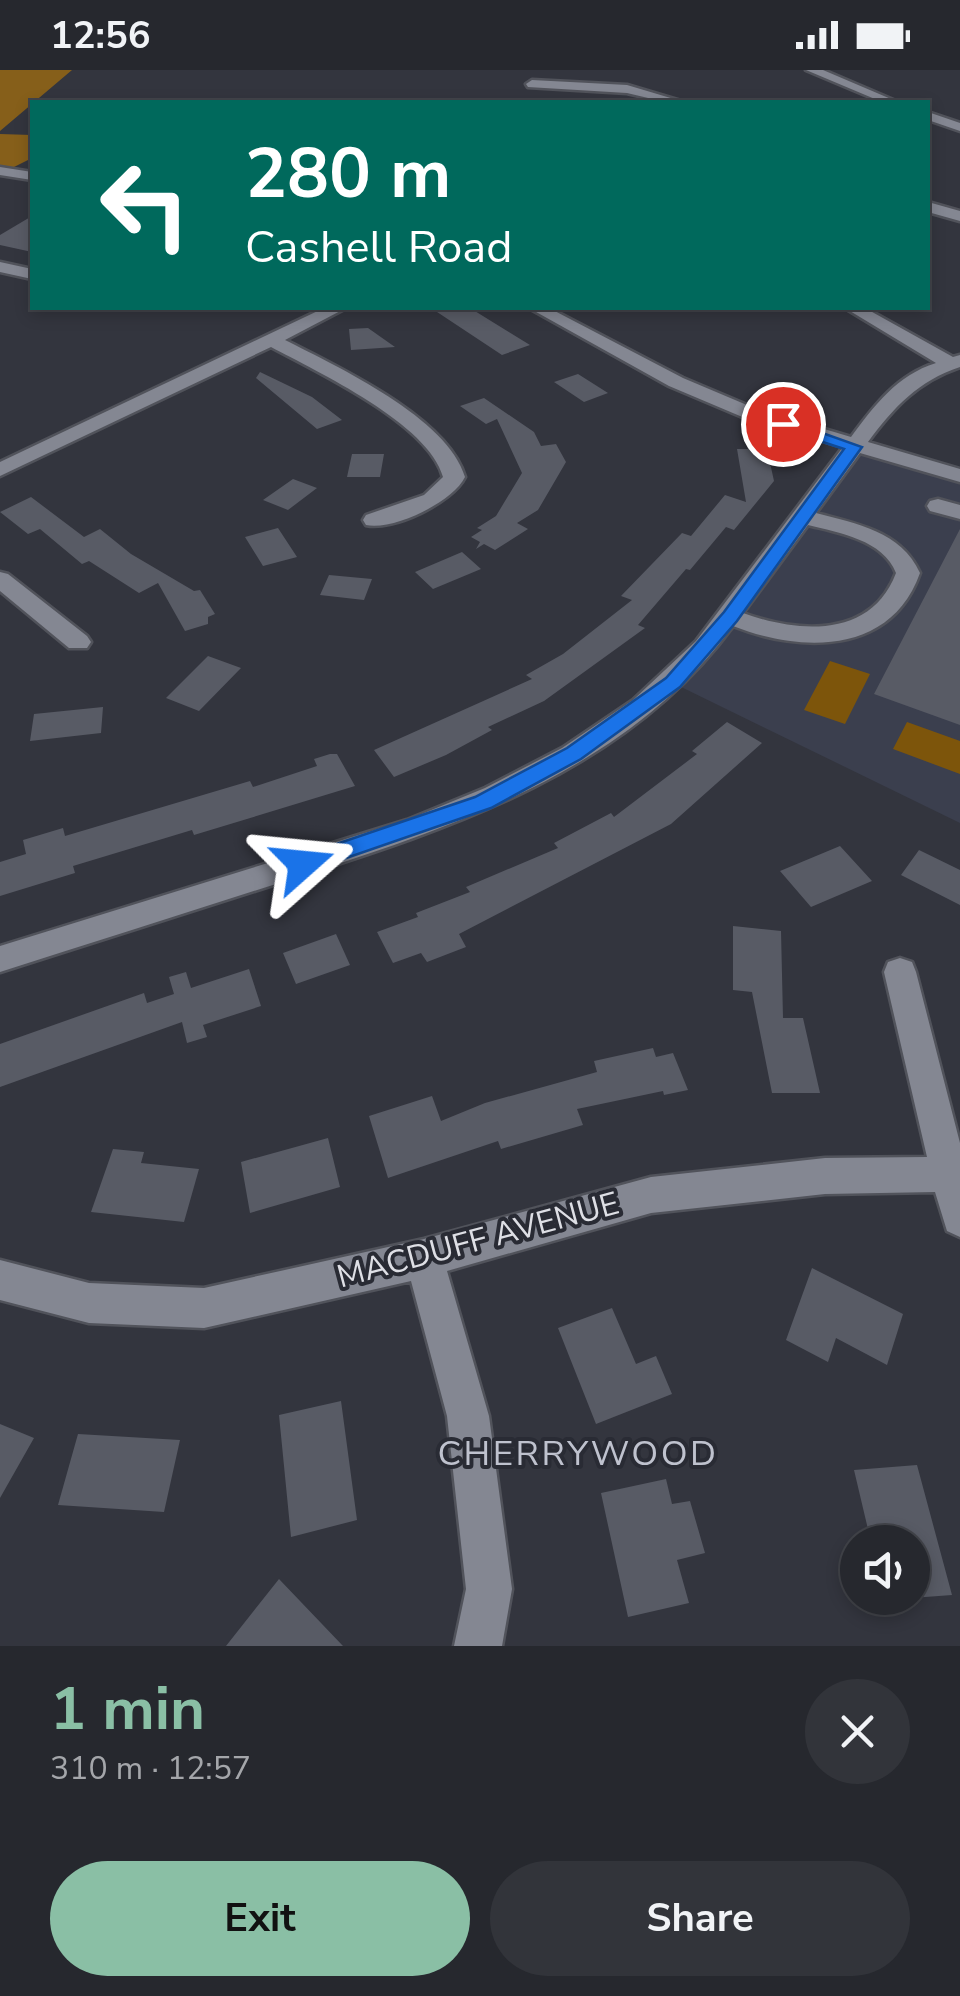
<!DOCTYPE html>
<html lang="en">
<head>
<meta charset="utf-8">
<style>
  :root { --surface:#26282e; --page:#32343a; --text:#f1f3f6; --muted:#a4a6aa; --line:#42444a; --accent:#8abfa5 }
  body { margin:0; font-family:"Nunito Sans",sans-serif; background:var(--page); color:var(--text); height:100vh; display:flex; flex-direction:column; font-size:38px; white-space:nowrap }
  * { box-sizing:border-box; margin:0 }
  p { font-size:32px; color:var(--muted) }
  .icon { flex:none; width:55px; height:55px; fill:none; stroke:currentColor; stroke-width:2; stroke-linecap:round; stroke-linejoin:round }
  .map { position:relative; height:1576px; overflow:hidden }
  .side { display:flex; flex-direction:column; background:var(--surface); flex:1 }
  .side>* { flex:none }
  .top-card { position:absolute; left:30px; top:30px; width:900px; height:210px; border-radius:0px; box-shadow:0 5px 15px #0003,0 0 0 2px var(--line); background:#00695c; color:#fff; overflow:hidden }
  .controls { position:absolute; left:840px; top:1455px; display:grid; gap:20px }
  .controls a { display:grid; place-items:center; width:90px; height:90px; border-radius:50%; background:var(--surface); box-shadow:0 5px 15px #0003,0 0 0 2px var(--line); font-size:50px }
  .pin { position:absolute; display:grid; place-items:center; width:85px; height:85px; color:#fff; margin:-42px; border:5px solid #fff; border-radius:50%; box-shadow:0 2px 10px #0007 }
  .me { position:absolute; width:110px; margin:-55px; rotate:72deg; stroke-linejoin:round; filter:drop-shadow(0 0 8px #0008) }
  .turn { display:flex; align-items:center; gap:35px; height:210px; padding:0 50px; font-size:45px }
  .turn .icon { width:130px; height:130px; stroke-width:2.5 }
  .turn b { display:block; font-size:70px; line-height:85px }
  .round { display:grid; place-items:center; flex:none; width:105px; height:105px; border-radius:52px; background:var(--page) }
  .headline { display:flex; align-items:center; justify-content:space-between; height:170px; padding:0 50px }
  h1 { font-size:60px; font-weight:700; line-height:75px; color:var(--accent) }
  .primary-button { display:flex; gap:20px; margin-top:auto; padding:20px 50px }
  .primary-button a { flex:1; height:115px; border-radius:60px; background:var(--accent); color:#111; font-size:40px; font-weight:700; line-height:115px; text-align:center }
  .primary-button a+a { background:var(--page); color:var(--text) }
  .status { display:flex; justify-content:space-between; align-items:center; height:70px; padding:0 50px; background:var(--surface); direction:ltr }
  .status svg { height:28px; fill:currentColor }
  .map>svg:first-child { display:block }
  .built { fill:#3b3f4e }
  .green { fill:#7d550b }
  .forest { fill:#865f1a }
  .building { fill:#585b65 }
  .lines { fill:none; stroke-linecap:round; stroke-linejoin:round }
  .minor-casing { stroke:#51535b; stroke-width:5 }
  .minor { fill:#848792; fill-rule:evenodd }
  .route { fill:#1a73e8; stroke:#114b97; stroke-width:2.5 }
  .labels { text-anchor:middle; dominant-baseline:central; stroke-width:8; stroke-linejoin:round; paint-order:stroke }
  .near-street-label { font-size:32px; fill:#dedfe5; stroke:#292b34 }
  .near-neighbourhood-label { font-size:35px; letter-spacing:2.5px; fill:#bfc2ce; stroke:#292b34 }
</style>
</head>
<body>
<div class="status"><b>12:56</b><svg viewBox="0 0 49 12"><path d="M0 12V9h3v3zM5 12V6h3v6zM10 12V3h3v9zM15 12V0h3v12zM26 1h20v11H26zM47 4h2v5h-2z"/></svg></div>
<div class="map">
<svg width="960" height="1576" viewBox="0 0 960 1576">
  <rect width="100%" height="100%" fill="#33353e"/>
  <path class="built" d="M854 377 960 406V753L673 613Z"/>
  <path class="green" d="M830 591 870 604 845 654 804 640Z
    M907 652 960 671V704L893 679Z"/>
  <path class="forest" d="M0 0H72L0 61Z
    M0 64 32 65V88L12 98 0 96Z"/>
  <path class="building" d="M32 146V182L0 175V165Z
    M431 238H470L530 275 502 285Z
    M368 258 395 277 351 280 349 259Z
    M260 302 312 327 342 350 317 359 256 308Z
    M578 304 608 323 584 332 554 312Z
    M484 328 534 362 541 376 556 374 566 392 538 440 517 453 528 459 495 480 484 474 476 479 480 472 471 467 482 460 477 458 496 446 522 403 497 349 486 354 460 336Z
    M737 379H767L774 411 734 460 726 457 690 500 686 499 638 555 645 558 544 631 488 657 492 660 446 685 394 707 374 680 532 609 526 605 563 584 632 530 621 526 682 463 691 466 725 425 746 432Z
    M352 384H384L380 407H347Z
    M293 409 317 418 288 440 263 430Z
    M31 427 84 467 100 459 131 484 194 521 200 520 215 544 208 547V554L185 561 158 513 139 523 89 491 82 494 40 459 28 464 0 442Z
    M278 458 297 487 263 496 245 467Z
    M960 459V655L874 624Z
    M462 482 481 499 433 519 415 502Z
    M329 505 372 509 364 530 320 525Z
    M208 586 241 598 199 641 166 628Z
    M103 637 101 663 30 671 34 644Z
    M727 652 762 673 671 754 459 864 466 877 427 892 421 883 393 893 377 862 418 847 416 843 470 822 466 817 558 778 554 773 611 743 614 747 697 684 692 681Z
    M330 684H337L355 716 194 765 192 760 73 796 75 803 0 826V792L26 784 23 770 63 758 65 766 250 711 253 717 317 696 314 689Z
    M840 776 872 811 811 837 780 801Z
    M919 780 960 800V835L901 805Z
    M733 856 781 861 783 948H803L820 1023H772L752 922 733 920Z
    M336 864 350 895 296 914 283 883Z
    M249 899 261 936 203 955 207 967 187 973 182 952 0 1017V974L144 923 147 933 174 924 169 907 186 902 191 918Z
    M653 978 656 987 673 983 688 1020 664 1025 663 1021 577 1039 583 1055 501 1079 498 1071 388 1108 369 1046 432 1026 441 1051 485 1033 597 1002 594 991Z
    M328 1068 340 1117 250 1143 241 1092Z
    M113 1079 144 1082 141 1093 199 1099 184 1152 91 1142Z
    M812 1198 903 1244 887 1295 836 1268 828 1292 786 1270Z
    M612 1238 636 1294 656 1286 672 1324 596 1354 558 1258Z
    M341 1331 357 1450 291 1467 279 1345Z
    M0 1354 34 1368 0 1428Z
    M78 1364 180 1370 164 1442 58 1435Z
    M917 1395 952 1525 912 1528V1472H871L854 1400Z
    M666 1409 672 1434 690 1431 705 1483 677 1490 689 1533 628 1547 601 1423Z
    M279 1509 343 1576H226Z"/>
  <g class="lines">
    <defs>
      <path id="minor" d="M806 0H823L898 32H882Z
        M532 10 627 15 684 32H665L627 23 528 17 526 14Z
        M928 42 960 53V61L928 50Z
        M0 97 32 102V110L0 105Z
        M928 132 960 141V151L928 142Z
        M0 192 32 199V209L0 202Z
        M324 238H346L285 270C338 297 448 348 465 407 453 432 393 461 366 455L363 450 366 445 424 425 443 407C429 354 318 302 271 277L0 406V392Z
        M529 238H549L683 308 754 338 851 367C874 336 897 305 936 293L845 238H865L953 287 960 285V297C918 311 894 337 868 372L960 399V412L860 383 816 443C857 454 901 461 920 503 891 585 801 583 733 556 624 705 444 760 276 814 184 843 92 873 0 902V876L407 750 485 718 562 678 633 630 696 571 843 377 740 346 669 316ZM808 455C840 463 883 470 896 503 871 569 798 563 743 543Z
        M938 429 960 435V449L930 441 927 436 930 431Z
        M0 502 8 504 87 566 91 572 87 578H69L0 521Z
        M900 888 912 892 916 902 960 1073V1167L947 1161 935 1122 825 1124 651 1143 447 1201 489 1346 512 1519 502 1576H454L466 1519 447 1346 411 1211 204 1258 89 1253 0 1230V1190L89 1213 204 1218 424 1169 651 1107 825 1088 927 1087 884 902 888 892Z"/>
    </defs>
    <use href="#minor" class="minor-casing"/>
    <use href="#minor" class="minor"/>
  </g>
  <path class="route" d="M783 349 862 377 737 551 680 617 581 689 491 738 303 803 295 800 292 794 295 788 475 727 567 678 666 608 724 542 844 379 777 357V350Z"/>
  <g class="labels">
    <g class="near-street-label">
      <text transform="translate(478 1170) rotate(-15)">MACDUFF AVENUE</text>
    </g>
    <g class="near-neighbourhood-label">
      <text x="578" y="1383">CHERRYWOOD</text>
    </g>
  </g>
</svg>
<div class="controls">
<a><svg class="icon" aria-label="sound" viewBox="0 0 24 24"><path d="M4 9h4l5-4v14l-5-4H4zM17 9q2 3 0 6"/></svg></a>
</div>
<div class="pin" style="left:783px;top:354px;background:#d93025"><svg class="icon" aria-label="arrive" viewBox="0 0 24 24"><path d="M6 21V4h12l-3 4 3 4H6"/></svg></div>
<svg class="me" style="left:303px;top:794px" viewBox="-20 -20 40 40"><path d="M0-17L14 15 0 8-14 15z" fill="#1a73e8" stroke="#fff" stroke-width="4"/></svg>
<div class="top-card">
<div class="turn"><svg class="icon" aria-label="left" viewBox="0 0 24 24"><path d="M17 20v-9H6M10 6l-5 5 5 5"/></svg><div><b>280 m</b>Cashell Road</div></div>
</div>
</div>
<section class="side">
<div class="headline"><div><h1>1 min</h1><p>310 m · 12:57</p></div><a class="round"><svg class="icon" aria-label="close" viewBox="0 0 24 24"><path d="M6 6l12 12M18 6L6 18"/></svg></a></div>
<div class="primary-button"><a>Exit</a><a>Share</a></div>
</section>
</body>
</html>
